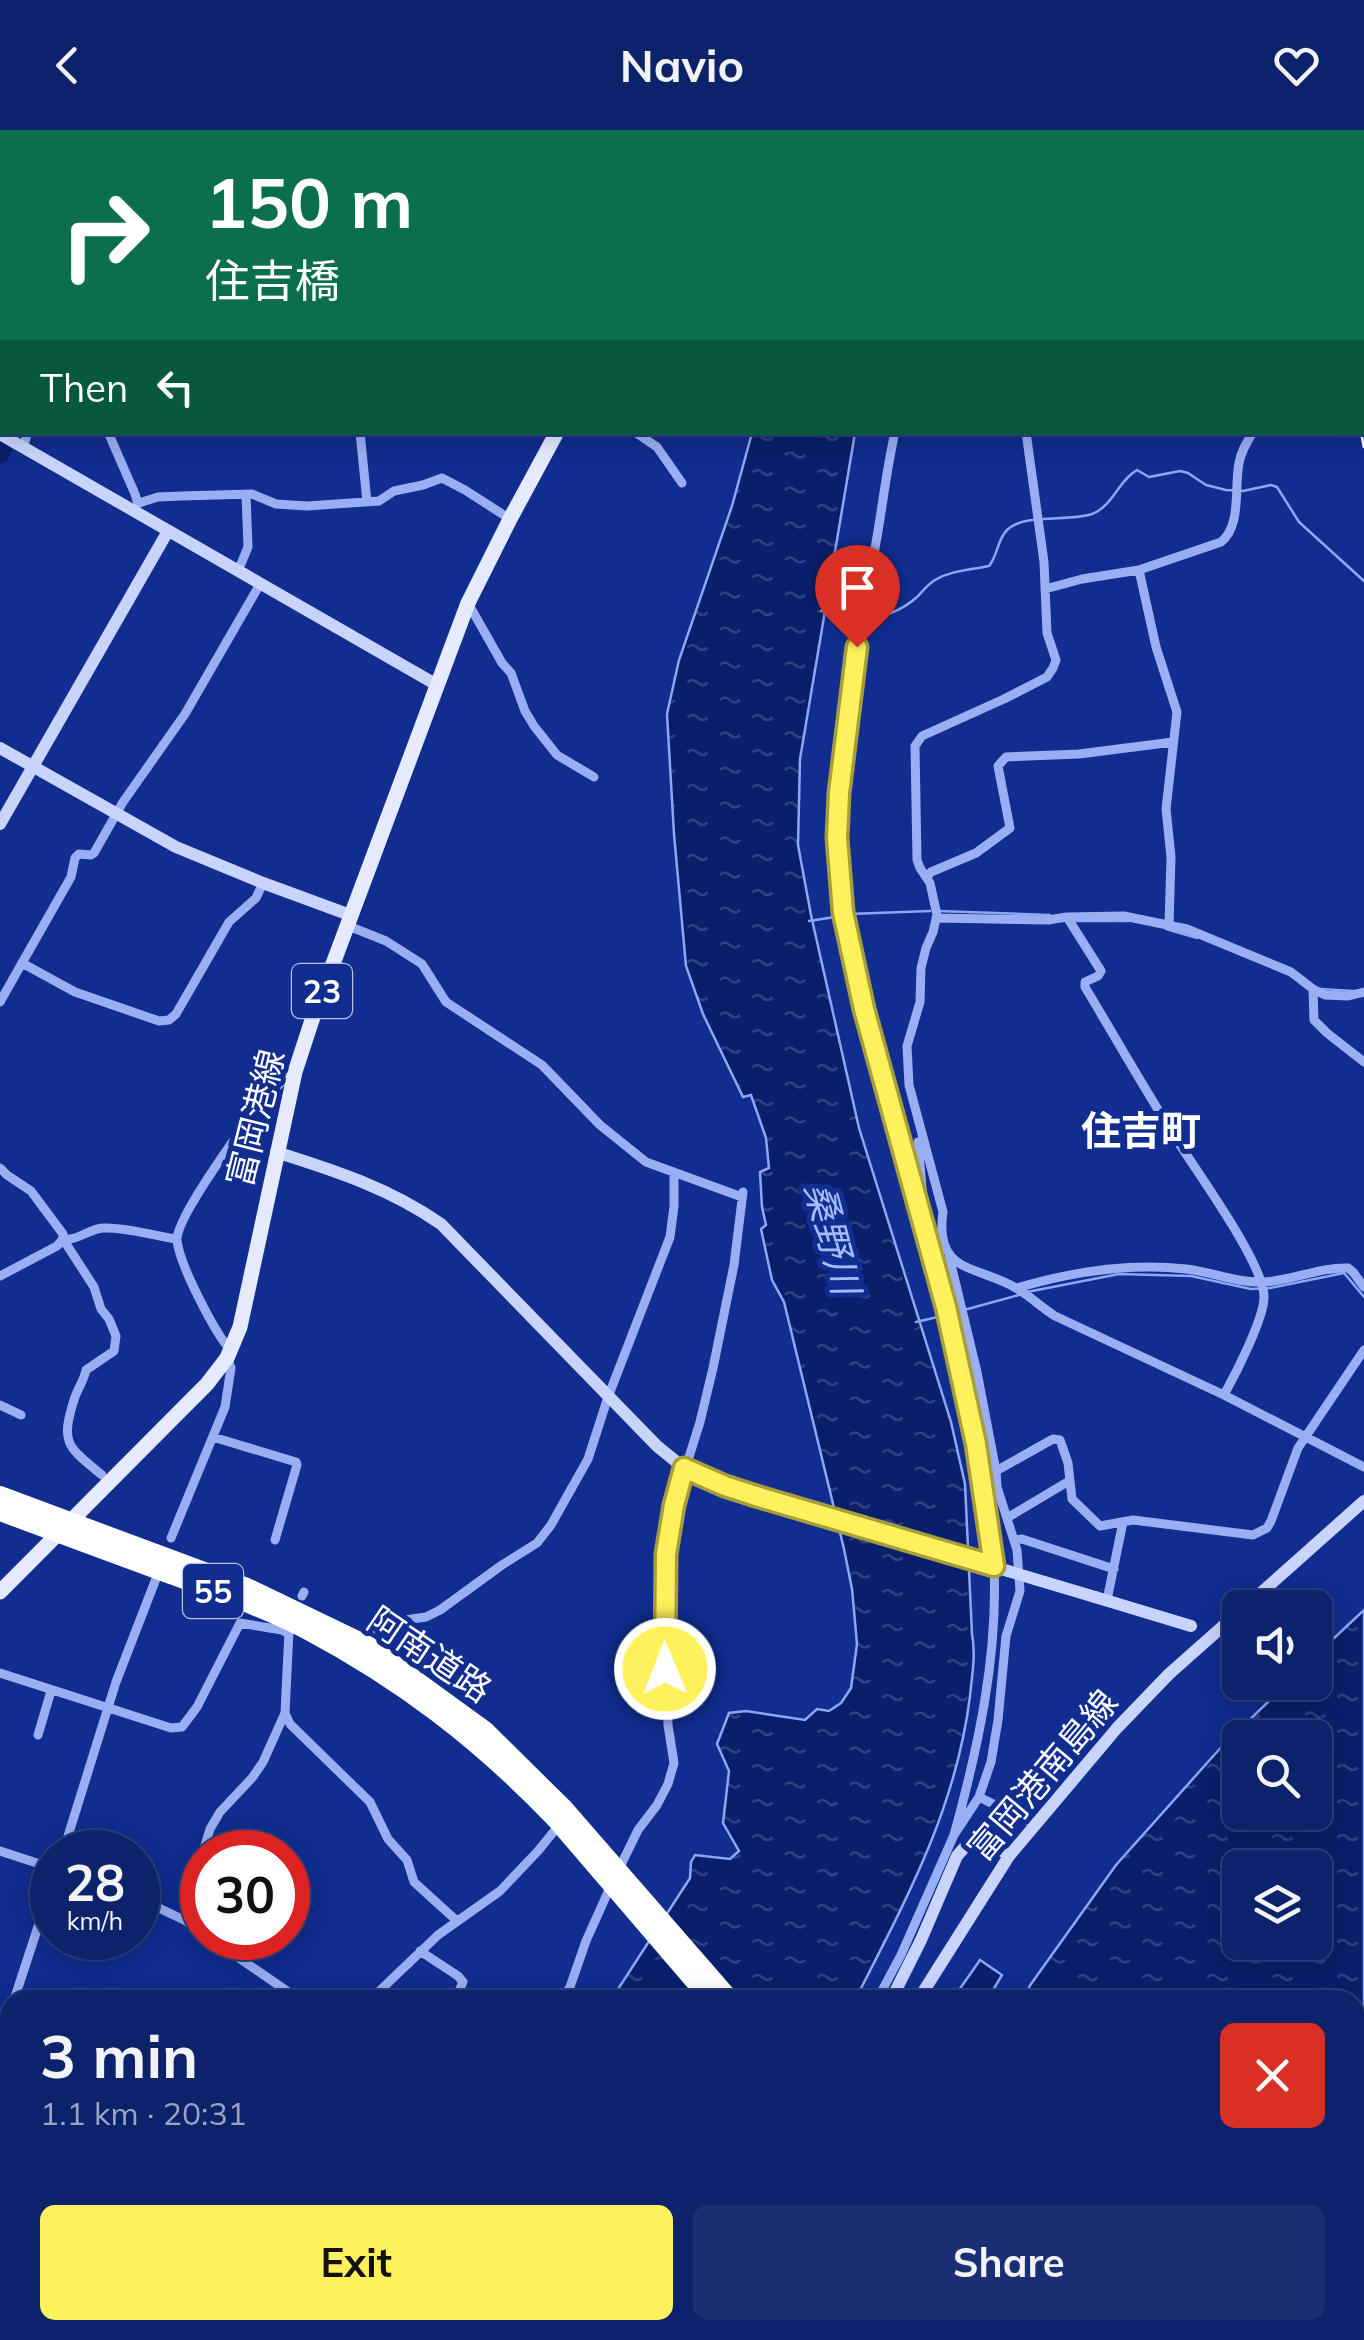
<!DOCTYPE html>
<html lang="en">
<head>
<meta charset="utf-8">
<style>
  :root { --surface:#0c226b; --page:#1a2f73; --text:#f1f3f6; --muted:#9aa4c1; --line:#2c3f7e; --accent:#fff15b }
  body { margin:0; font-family:Mulish,"Noto Sans JP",sans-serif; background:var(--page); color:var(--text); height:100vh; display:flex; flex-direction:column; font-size:38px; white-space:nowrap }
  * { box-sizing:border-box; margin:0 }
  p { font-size:32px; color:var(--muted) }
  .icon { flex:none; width:55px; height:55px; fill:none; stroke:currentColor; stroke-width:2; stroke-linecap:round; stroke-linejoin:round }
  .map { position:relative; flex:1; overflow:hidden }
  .side { position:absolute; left:0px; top:1860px; width:1365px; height:350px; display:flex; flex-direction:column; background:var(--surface); border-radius:30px 30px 0 0; box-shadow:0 5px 25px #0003,0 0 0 2px var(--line) }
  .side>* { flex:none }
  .guide { position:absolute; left:0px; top:0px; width:1365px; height:305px; box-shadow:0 5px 25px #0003,0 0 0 2px var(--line); background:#0b6e4f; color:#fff; overflow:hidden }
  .tools { position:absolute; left:1222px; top:1460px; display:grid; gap:20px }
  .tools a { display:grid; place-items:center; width:110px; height:110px; border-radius:15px; background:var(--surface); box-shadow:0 5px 25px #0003,0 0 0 2px var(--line); font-size:50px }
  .speed { position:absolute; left:30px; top:1700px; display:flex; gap:20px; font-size:50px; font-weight:700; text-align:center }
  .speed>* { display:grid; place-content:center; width:130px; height:130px; border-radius:50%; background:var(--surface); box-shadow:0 5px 25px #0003,0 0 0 2px var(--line); line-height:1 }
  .speed small { font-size:25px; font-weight:400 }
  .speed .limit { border:15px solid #d22; background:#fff; color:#111 }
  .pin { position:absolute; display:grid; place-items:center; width:85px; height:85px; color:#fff; margin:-102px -42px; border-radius:50% 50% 50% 0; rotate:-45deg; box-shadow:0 0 10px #0007 }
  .pin .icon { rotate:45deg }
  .me { position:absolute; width:110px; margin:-55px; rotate:359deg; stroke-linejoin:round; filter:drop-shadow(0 0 8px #0008) }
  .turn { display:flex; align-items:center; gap:35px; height:210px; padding:0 40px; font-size:45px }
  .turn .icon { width:130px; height:130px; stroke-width:2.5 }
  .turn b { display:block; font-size:70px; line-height:85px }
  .then { display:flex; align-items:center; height:95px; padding:0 40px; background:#0003; gap:20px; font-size:38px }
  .round { display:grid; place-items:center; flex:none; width:105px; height:105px; border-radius:15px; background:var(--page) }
  .head { display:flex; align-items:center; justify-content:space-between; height:170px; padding:0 40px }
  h1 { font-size:60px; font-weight:700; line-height:75px }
  .primary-button { display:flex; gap:20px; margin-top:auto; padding:20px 40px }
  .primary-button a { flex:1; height:115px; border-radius:15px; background:var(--accent); color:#111; font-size:40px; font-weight:700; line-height:115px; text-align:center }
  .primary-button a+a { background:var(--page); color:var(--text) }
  header { display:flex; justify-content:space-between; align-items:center; height:130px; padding:0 40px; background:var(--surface); font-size:45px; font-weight:700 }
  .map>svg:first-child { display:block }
  .water { fill:url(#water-ripples); stroke:#8ba7f6; stroke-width:2.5; fill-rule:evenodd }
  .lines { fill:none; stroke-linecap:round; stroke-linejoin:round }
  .stream { stroke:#8ba7f6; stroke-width:2.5 }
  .river { stroke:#0a1f6b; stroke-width:18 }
  .street { stroke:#9aaff3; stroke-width:9 }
  .secondary { stroke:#c9d4fd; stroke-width:12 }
  .primary { stroke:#e5eaff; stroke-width:15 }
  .highway { stroke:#fff; stroke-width:18 }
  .rail { stroke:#fff; stroke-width:2.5; stroke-dasharray:18 8; stroke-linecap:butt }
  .secondary-bridge { stroke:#c9d4fd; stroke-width:12 }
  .highway-bridge { stroke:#fff; stroke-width:18 }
  .route-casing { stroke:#a69d3b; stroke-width:25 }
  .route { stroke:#fff15b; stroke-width:18 }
  .labels { text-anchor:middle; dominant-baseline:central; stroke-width:10; stroke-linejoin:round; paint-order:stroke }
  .shield { fill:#102d8f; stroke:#b7c0dd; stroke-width:2.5 }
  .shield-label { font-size:32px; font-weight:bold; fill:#fff }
  .street-label { font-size:35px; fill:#fff; stroke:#102d8f }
  .water-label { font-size:38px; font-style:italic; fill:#a5bbfa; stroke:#102d8f }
  .quarter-label { font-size:40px; font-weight:bold; fill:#fff; stroke:#102d8f }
</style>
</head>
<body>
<header><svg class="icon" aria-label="back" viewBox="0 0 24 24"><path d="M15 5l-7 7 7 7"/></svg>Navio<svg class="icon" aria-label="heart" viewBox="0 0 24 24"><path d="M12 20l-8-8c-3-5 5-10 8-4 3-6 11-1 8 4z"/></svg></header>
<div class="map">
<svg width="1364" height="2210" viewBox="0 0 1364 2210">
  <defs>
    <pattern id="water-ripples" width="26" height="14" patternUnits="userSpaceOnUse" patternTransform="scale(2.5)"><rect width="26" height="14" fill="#0a1f6b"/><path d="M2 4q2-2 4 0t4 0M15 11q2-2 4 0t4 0" fill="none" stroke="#2f4181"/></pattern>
  </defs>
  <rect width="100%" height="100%" fill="#102d8f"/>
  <path class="water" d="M752 303H855L800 629 798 715 811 785 859 998 951 1292 965 1354 972 1504C976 1525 972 1545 970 1566 956 1679 906 1770 855 1870H611L690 1748 691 1732 695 1725 730 1729 739 1721 723 1693 729 1641 717 1614 729 1583 746 1581 805 1590 817 1579 829 1581 841 1573 851 1558 857 1514 852 1459 844 1419 784 1172 772 1150 761 1099 766 1095 762 1077 760 1042 769 1038 766 1008 751 965 743 967 703 884 686 836 674 704 667 584 679 530 732 376Z
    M1364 1480V2210H746L750 2203 746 2200H944L942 2204 944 2207 958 2200H1355V1870H1022L1031 1854 1116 1735 1224 1614 1288 1553 1315 1552V1526ZM1240 1608H1315V1682H1240ZM1240 1738H1315V1812H1240Z
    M980 1830 1002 1845 987 1870H952Z
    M252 2200H664L660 2210H216Z"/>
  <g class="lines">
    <path class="stream" d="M204 0 205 2
      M1046 2 1048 0
      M821 481 858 487
      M866 488C881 490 905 478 917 467 923 461 927 455 935 450 952 440 970 440 989 436 998 425 997 410 1007 400 1024 383 1069 392 1092 384 1112 377 1119 350 1137 340L1149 347 1180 341 1188 343 1206 355 1226 360 1243 361 1271 355 1277 357 1299 392 1364 451
      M938 781 1050 785
      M849 784 930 781
      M809 791 841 786
      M1072 791H1129
      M1166 799 1197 808
      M1321 859 1353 861
      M1027 1162 1119 1144 1191 1146 1251 1159 1270 1158 1344 1143 1364 1167
      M964 1180 1019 1165
      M916 1192 942 1186"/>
    <path class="river" d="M0 325 3 318"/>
    <path class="street" d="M317 0V2
      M379 0 380 2
      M1277 0 1284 2
      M1315 0 1316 2
      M106 2V0
      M630 2 633 0
      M944 2 945 0
      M962 2 964 0
      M1110 2V0
      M0 129 2 130
      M0 211 2 208
      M0 223 2 225
      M1362 235H1364
      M108 302 135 364 138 374
      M360 302 367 372
      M635 302 657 317 682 353
      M895 302C887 337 883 372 877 407 868 457 859 506 852 556 843 620 833 686 839 752 849 860 889 970 919 1074 937 1135 951 1196 964 1258 977 1316 991 1377 994 1437 998 1527 978 1618 954 1705
      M1026 302 1044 432 1047 503 1056 530 1053 538 1047 547 1004 569 922 606 915 616 917 730 920 738 930 753 937 785 933 802 926 818 921 838 920 872 907 916 909 955 943 1082C934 1144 977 1135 1016 1158 1030 1166 1042 1178 1055 1186L1224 1265 1364 1337
      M22 317 26 309V302
      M139 373 158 367 181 366 252 364 276 374 307 376 379 371 394 361 423 355 442 348 465 360 510 389
      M1139 440 1156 517 1177 582 1166 679 1171 727 1169 795
      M238 441 248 417 246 364
      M260 454 185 584 123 672 94 723 91 725 79 724 75 728 71 747 22 833 75 862 159 891 169 890 176 884 229 792 256 768 263 753
      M1045 459 1082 449 1139 440 1221 412C1242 395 1234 357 1239 333 1241 321 1247 312 1253 302
      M468 473 502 533 511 543 525 581 534 596 557 625 594 647
      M927 747 931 742 976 723 1010 698 998 636 1006 627 1079 624 1173 612
      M1067 787 1101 841 1098 846 1085 852V857C1115 907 1144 958 1175 1007 1196 1041 1263 1132 1264 1166 1265 1187 1235 1245 1224 1265
      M936 788 1048 790 1067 787 1124 786 1187 799 1291 842 1313 859 1325 865 1348 866 1364 862
      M346 795 386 811 422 834 446 872 542 935 600 995 646 1032 742 1067
      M1313 859 1314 890 1327 903 1364 932
      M0 872 22 833
      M918 1012 923 1069 920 1076
      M0 1038 7 1045 31 1061 63 1104V1109L94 1157 101 1179 109 1189 116 1206 114 1221 86 1240C84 1251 77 1259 74 1270 60 1314 68 1317 102 1345
      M0 1146 57 1116 63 1109C78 1111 88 1099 103 1098 129 1097 152 1106 177 1109
      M1017 1158C1071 1142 1130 1133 1186 1139 1212 1142 1237 1153 1263 1152 1292 1151 1319 1137 1348 1138L1353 1142 1364 1157
      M231 1221C215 1203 179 1134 177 1110 176 1087 248 989 266 968 275 958 284 949 295 942
      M0 1275 21 1285
      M213 1307 296 1332 297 1335 275 1410
      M996 1341 1053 1309 1060 1310 1068 1333 1072 1369 1100 1396 1133 1390 1253 1405 1267 1398 1271 1391 1298 1318 1364 1220
      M1007 1388 1069 1351
      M171 1408 225 1277 231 1238 227 1228
      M1014 1410 1022 1409 1114 1439
      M302 1466 304 1462
      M1107 1470 1123 1392
      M376 1499 391 1492 426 1487 440 1480 502 1435 537 1413 551 1395 588 1329 608 1267 670 1107 674 1076V1042
      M0 1543 171 1598 182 1597 197 1577 240 1493 282 1500 289 1504
      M285 1583 290 1594 370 1672 388 1709 407 1730 414 1752 457 1791
      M38 1605 51 1561
      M979 1667 1036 1695
      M0 1721 52 1738
      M63 1722 116 1552 159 1441
      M203 1722 210 1699 220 1682 252 1648 263 1632 285 1583 289 1501
      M619 1739 638 1700 657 1675 668 1654 674 1633 668 1595 664 1484 665 1425 674 1375 700 1292 713 1238 734 1135 743 1062
      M138 1768 186 1791 202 1802
      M186 1791 190 1762 202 1726
      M210 1808 300 1870
      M420 1821 458 1846 463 1852 455 1870
      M14 1870 52 1754
      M370 1870 438 1805 500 1761 538 1721 559 1695
      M562 1870 570 1857 586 1811 612 1753
      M877 1870 901 1825 954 1705 979 1667 991 1632 998 1590 1006 1506 1020 1461 1017 1420 997 1357 996 1341 977 1242 949 1126
      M0 1912 10 1882
      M0 2178 3 2180"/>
    <path class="secondary" d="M524 0 528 2
      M0 304 437 555
      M0 618 176 717 263 753 350 785
      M0 694 168 401
      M276 1022C336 1041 389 1058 441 1094L657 1316 684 1338 725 1357 1008 1441
      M1095 1467 1191 1496
      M1244 1478 1364 1371
      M891 1870 921 1810 957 1726 964 1718 978 1709 991 1712 1009 1726
      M918 1870 1009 1726 1117 1598 1169 1544 1240 1481
      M699 2210 703 2200
      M713 2210 718 2200"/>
    <path class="primary" d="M722 2 724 0
      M0 1462 207 1254 227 1228 240 1197 295 942 312 890 468 473 510 389 557 302"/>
    <path class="highway" d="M0 1365 247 1457 368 1515 485 1600 564 1678
      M0 1382C55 1402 110 1423 165 1443 212 1460 261 1477 306 1500 402 1551 479 1610 554 1688
      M996 2200 1005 2210
      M1017 2200 1026 2210"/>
    <path class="rail" d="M1303 0V2
      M1361 302 1364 318"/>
    <path class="secondary-bridge" d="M1008 1441 1095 1467"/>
    <path class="highway-bridge" d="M564 1678 731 1870
      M554 1688 710 1870"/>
  </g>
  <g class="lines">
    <defs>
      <path id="route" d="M665 1539 666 1424 674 1375 684 1338 725 1356 756 1366 994 1436 976 1314 946 1177 864 879 843 782 837 708 839 663 857 517"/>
    </defs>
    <use href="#route" class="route-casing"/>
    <use href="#route" class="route"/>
  </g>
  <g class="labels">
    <g class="shield">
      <rect x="292" y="834" width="60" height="54" rx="8"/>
      <rect x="183" y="1434" width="60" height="54" rx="8"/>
    </g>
    <g class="shield-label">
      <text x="322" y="861">23</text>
      <text x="213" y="1461">55</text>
    </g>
    <g class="street-label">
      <text transform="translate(255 988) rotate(-76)">富岡港線</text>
      <text transform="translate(430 1524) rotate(34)">阿南道路</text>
      <text transform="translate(1042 1645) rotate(-50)">富岡港南島線</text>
    </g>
    <g class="water-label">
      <text transform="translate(833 1108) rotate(75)">桑野川</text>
    </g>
    <g class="quarter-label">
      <text x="1141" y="1000">住吉町</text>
    </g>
  </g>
</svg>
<div class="tools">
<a><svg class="icon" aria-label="sound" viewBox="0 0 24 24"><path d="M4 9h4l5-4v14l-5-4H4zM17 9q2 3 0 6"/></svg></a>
<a><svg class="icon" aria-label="search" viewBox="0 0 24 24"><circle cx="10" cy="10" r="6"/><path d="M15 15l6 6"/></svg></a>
<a><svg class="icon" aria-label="layers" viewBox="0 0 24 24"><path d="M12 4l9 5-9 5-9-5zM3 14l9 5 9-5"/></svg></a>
</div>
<div class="speed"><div>28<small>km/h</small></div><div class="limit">30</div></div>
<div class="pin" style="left:857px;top:517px;background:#d93025"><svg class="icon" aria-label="arrive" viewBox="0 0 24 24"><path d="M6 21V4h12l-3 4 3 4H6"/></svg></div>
<svg class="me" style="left:665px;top:1539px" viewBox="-20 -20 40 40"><circle r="17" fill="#fff15b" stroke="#fff" stroke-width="3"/><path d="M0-11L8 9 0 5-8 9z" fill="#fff"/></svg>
<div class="guide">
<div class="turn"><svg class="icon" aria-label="right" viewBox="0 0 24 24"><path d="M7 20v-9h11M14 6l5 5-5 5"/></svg><div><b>150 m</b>住吉橋</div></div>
<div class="then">Then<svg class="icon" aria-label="left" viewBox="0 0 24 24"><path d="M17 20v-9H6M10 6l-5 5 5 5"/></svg></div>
</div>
<section class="side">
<div class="head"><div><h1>3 min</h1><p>1.1 km · 20:31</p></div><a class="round" style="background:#d93025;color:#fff"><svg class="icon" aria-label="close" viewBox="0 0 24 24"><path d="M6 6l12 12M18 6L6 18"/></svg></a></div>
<div class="primary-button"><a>Exit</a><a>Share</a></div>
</section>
</div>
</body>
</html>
